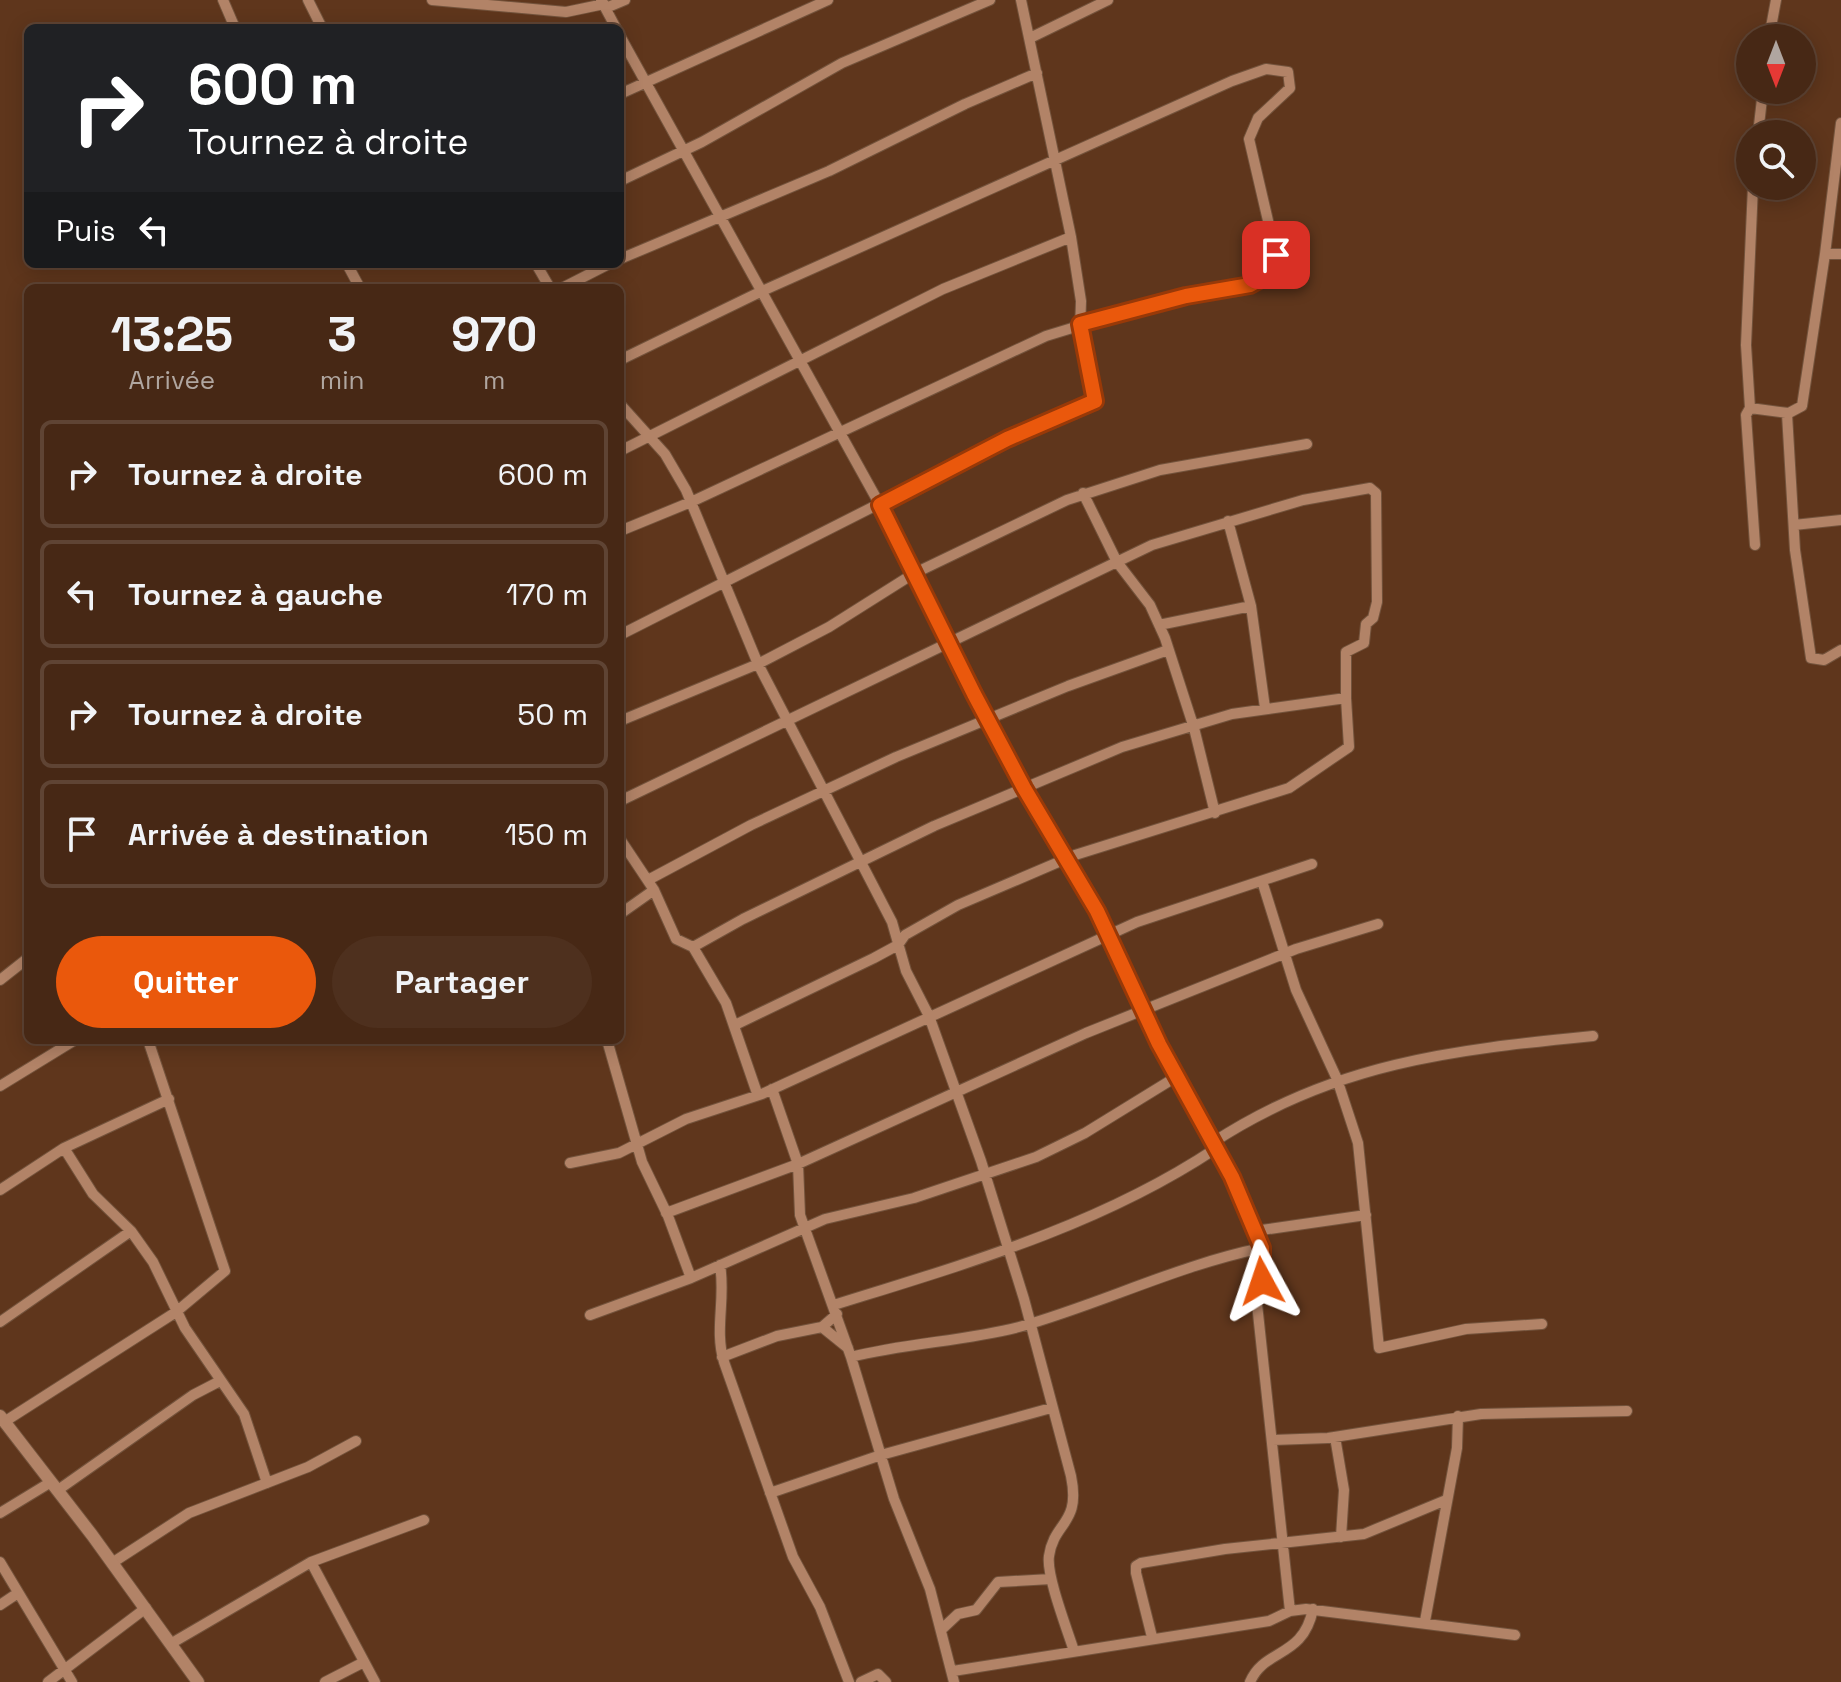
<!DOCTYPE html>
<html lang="fr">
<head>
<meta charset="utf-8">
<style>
  :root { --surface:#472815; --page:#4e301e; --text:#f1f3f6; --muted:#b0a6a0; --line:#5f4434; --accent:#ea580c }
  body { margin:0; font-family:"Space Grotesk",sans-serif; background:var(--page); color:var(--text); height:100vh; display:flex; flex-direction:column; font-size:30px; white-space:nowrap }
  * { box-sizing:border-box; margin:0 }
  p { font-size:26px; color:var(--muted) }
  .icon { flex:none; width:44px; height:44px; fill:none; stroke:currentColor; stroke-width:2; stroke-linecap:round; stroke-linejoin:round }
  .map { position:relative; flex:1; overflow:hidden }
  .details { position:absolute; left:24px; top:284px; width:600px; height:760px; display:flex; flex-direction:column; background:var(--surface); border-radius:12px; box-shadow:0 4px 20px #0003,0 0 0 2px var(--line) }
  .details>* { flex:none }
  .banner { position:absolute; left:24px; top:24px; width:600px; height:244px; border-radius:12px; box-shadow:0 4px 20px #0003,0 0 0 2px var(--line); background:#202124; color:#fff; overflow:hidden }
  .needle { width:52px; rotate:180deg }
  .buttons { position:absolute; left:1736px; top:24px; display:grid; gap:16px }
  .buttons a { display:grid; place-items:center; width:80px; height:80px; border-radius:50%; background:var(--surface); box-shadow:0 4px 20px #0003,0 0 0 2px var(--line); font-size:40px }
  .pin { position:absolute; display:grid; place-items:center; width:68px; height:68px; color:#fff; margin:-34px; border-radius:16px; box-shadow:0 4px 12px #0006 }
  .me { position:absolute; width:88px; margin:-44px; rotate:355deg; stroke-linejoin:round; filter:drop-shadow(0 0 6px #0008) }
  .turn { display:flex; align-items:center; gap:28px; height:168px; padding:0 32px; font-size:36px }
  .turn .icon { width:104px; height:104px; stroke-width:2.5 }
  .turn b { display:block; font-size:56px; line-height:68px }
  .then { display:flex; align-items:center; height:76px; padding:0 32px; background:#0003; gap:16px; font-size:30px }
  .eta { display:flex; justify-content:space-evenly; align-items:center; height:136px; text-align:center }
  .eta b { font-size:48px; font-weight:600; line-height:56px }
  .button { display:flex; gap:16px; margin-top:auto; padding:16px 32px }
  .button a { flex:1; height:92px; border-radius:48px; background:var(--accent); color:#fff; font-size:32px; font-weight:600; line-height:92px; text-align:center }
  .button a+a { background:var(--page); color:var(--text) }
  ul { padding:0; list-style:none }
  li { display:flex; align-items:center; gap:24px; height:108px; margin:0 16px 12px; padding:0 16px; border:4px solid var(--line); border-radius:12px }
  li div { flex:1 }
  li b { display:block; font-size:30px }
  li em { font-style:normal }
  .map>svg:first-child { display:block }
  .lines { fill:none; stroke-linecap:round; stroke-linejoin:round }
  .minor-casing { stroke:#73533c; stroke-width:12 }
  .tertiary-casing { stroke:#73533c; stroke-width:14 }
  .minor { stroke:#b28367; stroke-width:10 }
  .tertiary { stroke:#b28367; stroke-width:12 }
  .route-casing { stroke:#983908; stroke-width:20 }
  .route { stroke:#ea580c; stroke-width:14 }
</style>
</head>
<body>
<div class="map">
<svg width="1841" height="1682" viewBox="0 0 1841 1682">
  <rect width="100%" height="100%" fill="#5f361c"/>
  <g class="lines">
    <defs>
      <path id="minor" d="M223 0 235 28
        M308 0 322 28
        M432 0 566 12 604 4
        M601 0 616 28
        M606 8 625 0
        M620 36 880 505 988 721 1097 911 1159 1044 1232 1177 1264 1260 1257 1304 1290 1611
        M1030 38 1108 0
        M1769 38 1776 0
        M620 94 828 0
        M1841 123 1825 254H1841
        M1758 134 1763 90
        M620 181 702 142 842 63 990 0
        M1753 186 1746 345 1750 408 1746 415 1755 545
        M1825 254 1802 406 1787 414 1795 550 1811 658 1824 660 1841 650
        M620 259 829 171 965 104 1037 73
        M347 264 360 288
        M536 264 550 288
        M562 288 609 264
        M620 360 760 292 1232 81 1266 69 1288 72 1290 88 1258 118 1249 139 1276 255 1270 274 1262 280 1144 306 1046 336 691 502 620 531
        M620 404 665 454 686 490 758 664 892 922 906 971 929 1016 981 1161 1024 1299 1071 1476C1081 1525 1054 1521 1049 1556 1046 1575 1067 1629 1074 1651
        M1750 408 1788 413
        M620 451 943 289 1071 237
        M1083 493 1117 562 1150 605 1165 638 1194 728 1215 813
        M1228 521 1251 606 1265 708
        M1794 525 1841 520
        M1159 625 1251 606
        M620 635 1007 439 1095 401 1080 330 1081 301 1071 237 1021 0
        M620 721 758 664 829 627 913 574 1067 500 1160 470 1307 444
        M620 801 1152 545 1303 500 1370 488 1376 493 1377 602 1373 618 1366 624 1364 643 1346 652V698
        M620 839 654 890 676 939 693 947 726 1003 757 1093
        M648 880 751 825 896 757 1068 686 1168 650
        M1262 881 1296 990 1337 1079 1358 1143 1379 1348 1466 1329 1542 1324
        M620 914 654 890
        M693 947 743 919 934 826 1122 747 1232 714 1346 698 1349 747 1289 788 1075 855 958 905 905 935 898 945 874 958 735 1025
        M0 980 28 958
        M607 1040 642 1162 668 1216 691 1278
        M0 1086 75 1040
        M772 1089 798 1164 800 1215 851 1357 894 1499 930 1589 954 1682
        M1212 1143C1334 1063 1452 1050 1593 1036
        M64 1148 93 1194 131 1231 153 1262 185 1328 244 1414 267 1483
        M570 1163 619 1153 686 1119 762 1094 1137 922 1312 864
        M0 1190 64 1148 169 1099
        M666 1213 798 1164 1086 1033 1296 949 1378 924
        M1255 1231 1366 1215
        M720 1265C726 1298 714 1330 724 1362L793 1557 820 1607 849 1682
        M834 1305C965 1264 1099 1226 1215 1149
        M590 1315 691 1278 825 1219 914 1198 1036 1157 1085 1133 1176 1077
        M0 1322 131 1231
        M822 1327 848 1348
        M722 1357 777 1336 822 1327 837 1314
        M851 1357C906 1343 965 1341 1019 1327 1101 1304 1178 1265 1262 1248
        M4 1422 176 1312 225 1271 148 1040
        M1335 1437 1344 1490 1341 1537
        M1273 1440 1328 1438 1481 1414 1627 1411
        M58 1490 193 1395 220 1381
        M770 1493 881 1455 1051 1408
        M0 1513 51 1482
        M0 1562 72 1682
        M311 1562 375 1682
        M112 1563 189 1513 308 1467 356 1441
        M0 1605 18 1593
        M1425 1621 1457 1448 1458 1416
        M942 1629 958 1614 976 1610 998 1582 1051 1579
        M1152 1637 1136 1573V1566L1141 1563 1225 1549 1364 1534 1446 1500
        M172 1643 311 1562 424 1520
        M953 1671 1269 1621 1290 1611 1306 1609 1515 1635
        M48 1682 146 1608
        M325 1682 364 1662
        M861 1682 878 1674 886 1682
        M1250 1682C1264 1648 1303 1659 1313 1609"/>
      <path id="tertiary" d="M0 1416 92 1535 198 1682"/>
    </defs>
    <use href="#minor" class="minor-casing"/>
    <use href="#tertiary" class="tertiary-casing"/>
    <use href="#minor" class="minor"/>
    <use href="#tertiary" class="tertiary"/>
  </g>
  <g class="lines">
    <defs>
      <path id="route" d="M1262 1281V1248L1232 1177 1159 1044 1097 911 1024 788 974 694 880 505 1007 439 1095 401 1080 324 1186 296 1250 285 1270 274 1276 255"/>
    </defs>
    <use href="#route" class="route-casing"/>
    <use href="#route" class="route"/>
  </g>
</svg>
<div class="buttons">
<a><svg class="needle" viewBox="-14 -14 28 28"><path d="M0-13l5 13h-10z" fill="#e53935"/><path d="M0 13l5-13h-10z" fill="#b0a6a0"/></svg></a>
<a><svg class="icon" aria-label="search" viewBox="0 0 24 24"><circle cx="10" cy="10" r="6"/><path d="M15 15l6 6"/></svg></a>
</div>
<div class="pin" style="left:1276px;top:255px;background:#d93025"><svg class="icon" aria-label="arrive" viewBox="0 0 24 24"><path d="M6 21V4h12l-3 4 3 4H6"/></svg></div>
<svg class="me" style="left:1262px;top:1281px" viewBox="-20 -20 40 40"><path d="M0-17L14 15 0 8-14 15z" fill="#ea580c" stroke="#fff" stroke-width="4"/></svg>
<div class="banner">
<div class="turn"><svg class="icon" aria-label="right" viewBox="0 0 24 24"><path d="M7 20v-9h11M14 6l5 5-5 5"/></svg><div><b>600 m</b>Tournez à droite</div></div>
<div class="then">Puis<svg class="icon" aria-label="left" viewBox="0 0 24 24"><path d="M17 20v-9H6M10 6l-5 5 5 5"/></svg></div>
</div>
<section class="details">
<div class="eta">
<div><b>13:25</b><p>Arrivée</p></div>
<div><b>3</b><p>min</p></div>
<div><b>970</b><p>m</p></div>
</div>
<ul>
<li><svg class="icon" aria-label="right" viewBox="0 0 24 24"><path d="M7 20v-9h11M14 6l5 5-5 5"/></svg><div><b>Tournez à droite</b></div><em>600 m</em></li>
<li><svg class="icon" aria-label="left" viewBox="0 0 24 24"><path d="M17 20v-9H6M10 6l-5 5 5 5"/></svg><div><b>Tournez à gauche</b></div><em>170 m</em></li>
<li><svg class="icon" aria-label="right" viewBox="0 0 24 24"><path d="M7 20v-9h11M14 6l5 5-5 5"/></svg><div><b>Tournez à droite</b></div><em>50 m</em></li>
<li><svg class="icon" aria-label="arrive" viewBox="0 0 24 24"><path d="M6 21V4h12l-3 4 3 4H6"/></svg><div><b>Arrivée à destination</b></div><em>150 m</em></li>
</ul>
<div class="button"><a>Quitter</a><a>Partager</a></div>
</section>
</div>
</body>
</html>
